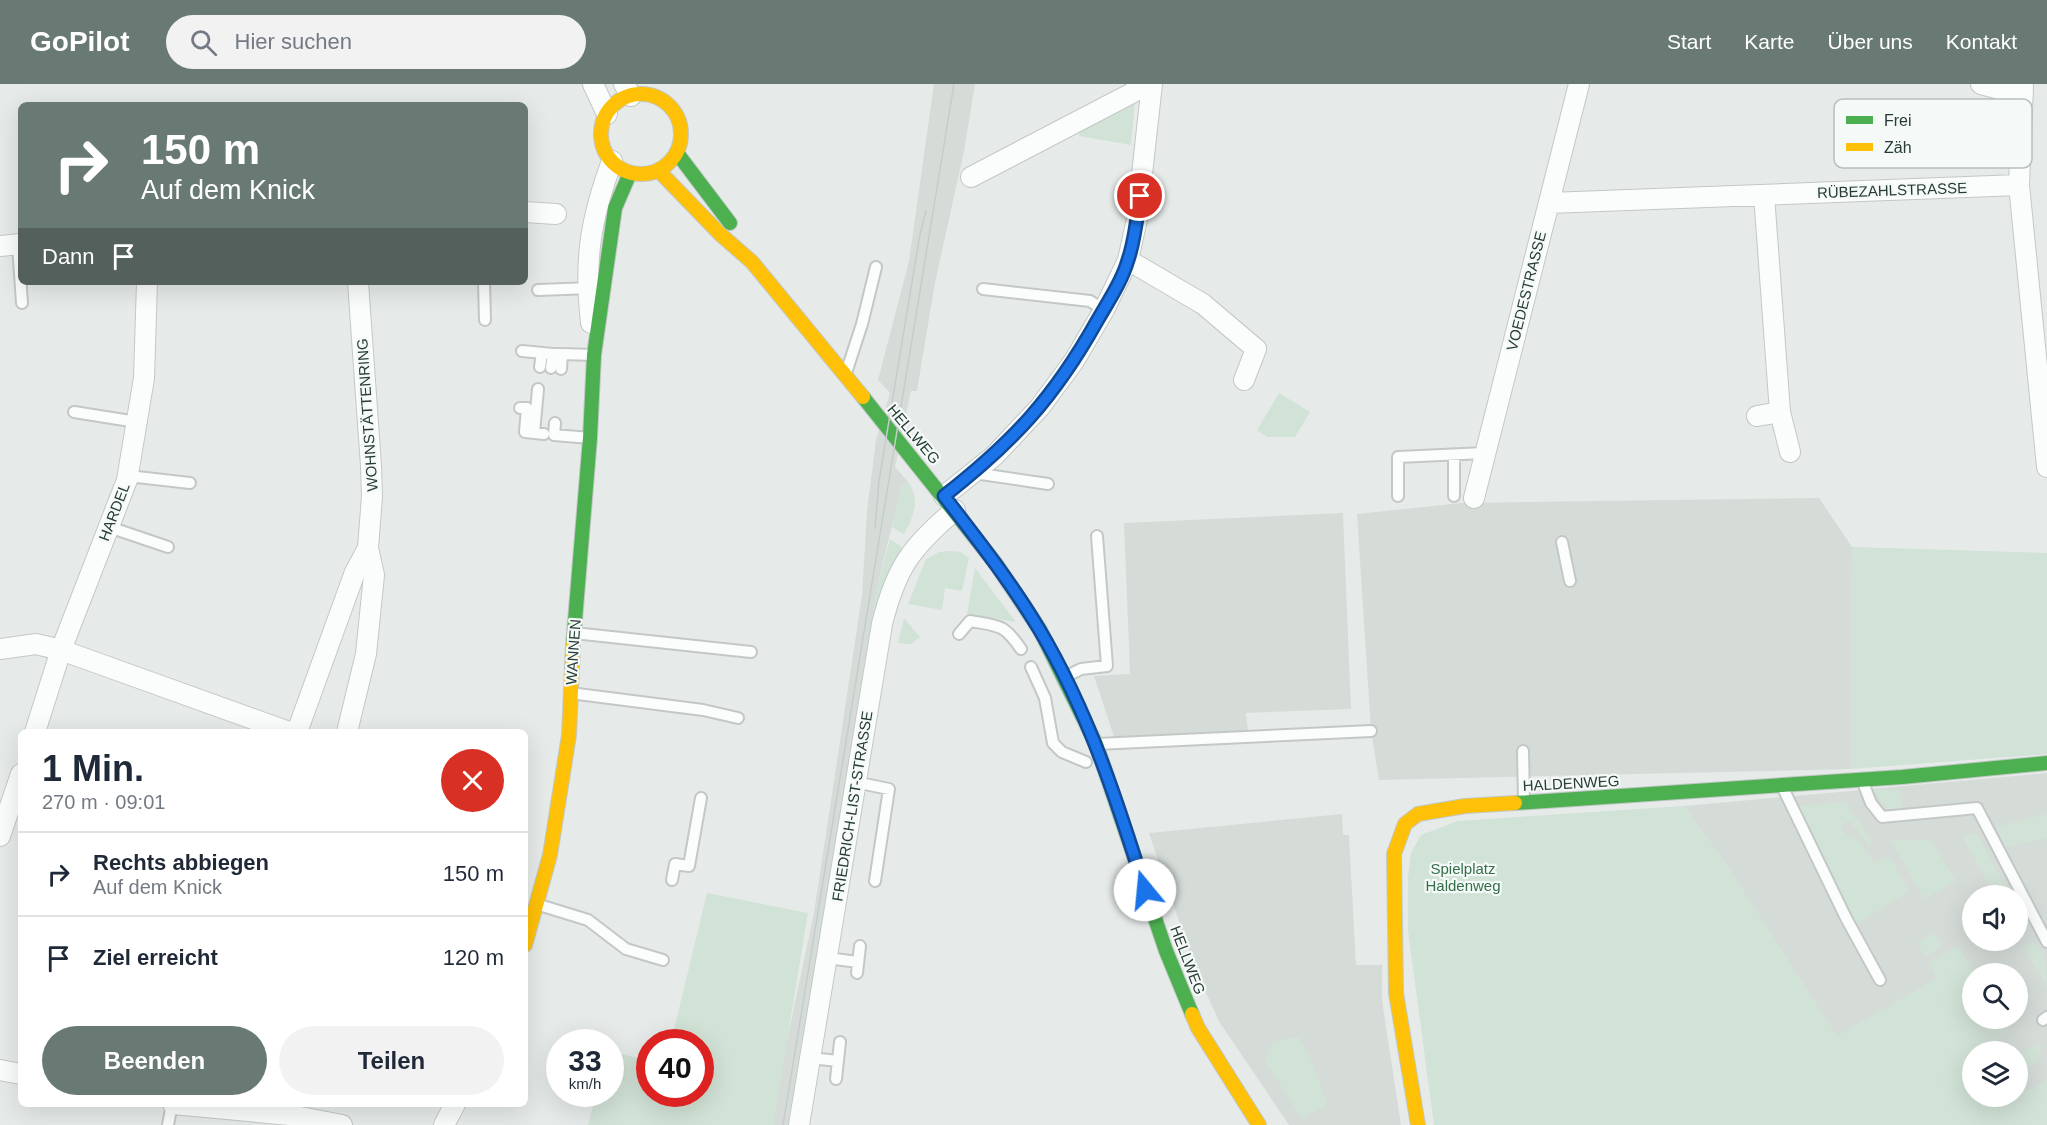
<!DOCTYPE html>
<html lang="de">
<head>
<meta charset="utf-8">
<style>
  :root { --surface:#fff; --page:#f2f2f3; --text:#1f2937; --muted:#747a83; --line:#e0e1e3; --accent:#697974 }
  body { margin:0; font-family:Helvetica,sans-serif; background:var(--page); color:var(--text); height:100vh; display:flex; flex-direction:column; font-size:22px; white-space:nowrap }
  * { box-sizing:border-box; margin:0 }
  p { font-size:20px; color:var(--muted) }
  .icon { flex:none; width:33px; height:33px; fill:none; stroke:currentColor; stroke-width:2; stroke-linecap:round; stroke-linejoin:round }
  .map { position:relative; flex:1; overflow:hidden }
  .details { position:absolute; left:18px; top:645px; width:510px; height:378px; display:flex; flex-direction:column; background:var(--surface); border-radius:9px; box-shadow:0 6px 24px #0002 }
  .details>* { flex:none }
  .guide { position:absolute; left:18px; top:18px; width:510px; height:183px; border-radius:9px; box-shadow:0 6px 24px #0002; background:#697974; color:#fff; overflow:hidden }
  .fabs { position:absolute; left:1962px; top:801px; display:grid; gap:12px }
  .fabs a { display:grid; place-items:center; width:66px; height:66px; border-radius:50%; background:var(--surface); box-shadow:0 6px 24px #0002; font-size:30px }
  .speed { position:absolute; left:546px; top:945px; display:flex; gap:12px; font-size:30px; font-weight:700; text-align:center }
  .speed>* { display:grid; place-content:center; width:78px; height:78px; border-radius:50%; background:var(--surface); box-shadow:0 6px 24px #0002; line-height:1 }
  .speed small { font-size:15px; font-weight:400 }
  .speed .limit { border:9px solid #d22; background:#fff; color:#111 }
  .pin { position:absolute; display:grid; place-items:center; width:51px; height:51px; color:#fff; margin:-26px; border:3px solid #fff; border-radius:50%; box-shadow:0 2px 6px #0007 }
  .me { position:absolute; width:66px; margin:-33px; rotate:343deg; stroke-linejoin:round; filter:drop-shadow(0 0 4px #0008) }
  .turn { display:flex; align-items:center; gap:21px; height:126px; padding:0 24px; font-size:27px }
  .turn .icon { width:78px; height:78px; stroke-width:2.5 }
  .turn b { display:block; font-size:42px; line-height:51px }
  .then { display:flex; align-items:center; height:57px; padding:0 24px; background:#0003; gap:12px; font-size:22px }
  .round { display:grid; place-items:center; flex:none; width:63px; height:63px; border-radius:32px; background:var(--page) }
  .head { display:flex; align-items:center; justify-content:space-between; height:102px; padding:0 24px }
  h1 { font-size:36px; font-weight:800; line-height:45px }
  .button { display:flex; gap:12px; margin-top:auto; padding:12px 24px }
  .button a { flex:1; height:69px; border-radius:36px; background:var(--accent); color:#fff; font-size:24px; font-weight:800; line-height:69px; text-align:center }
  .button a+a { background:var(--page); color:var(--text) }
  ul { padding:0; list-style:none }
  li { display:flex; align-items:center; gap:18px; height:84px; padding:0 24px; border-top:2px solid var(--line) }
  li div { flex:1 }
  li b { display:block; font-size:22px }
  li em { font-style:normal }
  header { display:flex; align-items:center; gap:36px; box-sizing:border-box; height:84px; padding:0 30px; background:var(--accent); color:#fff }
  header strong { font-size:28px }
  nav { display:flex; gap:33px; margin-inline-start:auto; font-size:21px }
  .search { width:420px; height:54px; background:var(--page); display:flex; align-items:center; gap:15px; box-sizing:border-box; padding:0 21px; border-radius:33px; color:var(--muted); font-size:22px }
  .map>svg:first-child { display:block }
  .built { fill:#d5dcd8; fill-rule:evenodd }
  .green { fill:#d1e2d6 }
  .lines { fill:none; stroke-linecap:round; stroke-linejoin:round }
  .lane-casing { stroke:#c3c8c6; stroke-width:14 }
  .street-casing { stroke:#c3c8c6; stroke-width:22 }
  .fast-casing { stroke:#c2c8c6; stroke-width:16 }
  .slow-casing { stroke:#c2c8c6; stroke-width:16 }
  .lane { stroke:#fbfcfc; stroke-width:10 }
  .street { stroke:#fbfcfc; stroke-width:20 }
  .fast { stroke:#4caf50; stroke-width:14 }
  .slow { stroke:#ffc107; stroke-width:14 }
  .tram { stroke:#c7ccca; stroke-width:1.5 }
  .route-casing { stroke:#114b97; stroke-width:15 }
  .route { stroke:#1a73e8; stroke-width:10 }
  .labels { text-anchor:middle; dominant-baseline:central; stroke-width:4.5; stroke-linejoin:round; paint-order:stroke }
  .street-label { font-size:15px; fill:#263c35; stroke:#f5f9f7 }
  .park-label { font-size:15px; fill:#346f49; stroke:#f5f9f7 }
  .key { fill:#f5f9f7; stroke:#b7c0bd; stroke-width:1.5 }
  .key-label { font-size:16px; fill:#263c35 }
</style>
</head>
<body>
<header>
<strong>GoPilot</strong>
<div class="search"><svg class="icon" aria-label="search" viewBox="0 0 24 24"><circle cx="10" cy="10" r="6"/><path d="M15 15l6 6"/></svg>Hier suchen</div>
<nav><a>Start</a><a>Karte</a><a>Über uns</a><a>Kontakt</a></nav>
</header>
<div class="map">
<svg width="2047" height="1041" viewBox="0 0 2047 1041">
  <rect width="100%" height="100%" fill="#e6ebe9"/>
  <path class="built" d="M934 0H975L964 67 935 199 917 307H911L895 383 909 399 903 400 901 405 877 504 788 1041H773L781 984 814 829 862 511 867 427 876 356 890 309 878 296 909 177Z
    M1819 414 1852 463 1851 685 1379 696 1371 647 1357 430 1461 419Z
    M1343 429 1351 625 1246 629 1248 647 1114 653 1094 592 1130 590 1124 439Z
    M2047 689V1041H1893L1725 779 1684 722ZM1972 812H2018V856H1972ZM1972 890H2018V934H1972ZM1972 968H2018V1012H1972Z
    M1342 730 1343 751H1349L1356 881H1382V916L1401 1041H1289L1220 939 1197 890 1149 749Z"/>
  <path class="green" d="M1135 17 1131 61 1079 52 1080 45Z
    M1279 309 1310 328 1295 353H1267L1257 346Z
    M909 399C920 417 914 432 904 450L892 443 901 405 903 400Z
    M890 455 902 463 887 491 877 523 823 823 877 504Z
    M1852 463 2047 469V670L1851 685Z
    M950 467 961 468 969 474 962 507 945 504 942 526 908 520 926 475 939 468Z
    M975 484 1016 538 967 530Z
    M904 534 920 553 911 560 898 559Z
    M1872 705 1900 707 1902 721 1900 725 1889 726Z
    M1845 718 1873 758 1869 762 1849 736 1841 742 1849 755 1855 752 1875 779 1890 772 1909 807 1855 841 1799 722Z
    M1684 722 1725 779 1837 952 1937 894 1929 879 1958 862 1974 889 1972 934 2000 935 2008 947 1995 956 2002 967 1972 968V1012H2018V1008L2034 1004 2047 996V1041H1434L1408 846V793L1411 769 1421 751 1458 737Z
    M2047 730V754L2005 763 1996 743Z
    M1978 750 1982 759 2010 811H1995L1962 752Z
    M1891 756H1931L1956 797 1924 815Z
    M707 809 808 829 773 1041H588L596 1010H610L611 967 649 977 650 1010H700V958H671Z
    M822 831 824 832 788 1041Z
    M1934 849 1942 863 1925 872 1917 859Z
    M2033 858C2047 870 2047 886 2047 903L2024 862Z
    M1298 953 1311 975 1327 1020 1302 1035 1265 976 1274 958Z
    M2039 959C2044 976 2031 982 2018 988V971Z"/>
  <g class="lines">
    <defs>
      <path id="lane" d="M18 161 22 219
        M484 198 485 236
        M983 205 1090 217 1104 226
        M538 206 592 204
        M522 267 553 270
        M540 283 542 269
        M551 284 553 270H559
        M561 285 562 270 594 271
        M846 289 862 240 876 183
        M520 324H527L525 348 544 350
        M74 328 137 338
        M555 339 554 351 590 354
        M534 349 538 305
        M1454 371V412
        M974 389 1048 400
        M128 392 190 399
        M1398 412V373L1485 369
        M109 443 168 463
        M1562 458 1570 497
        M574 549 751 568
        M959 550 970 537C999 542 1004 540 1021 565
        M1031 583 1045 614 1053 659 1062 668 1086 678
        M1065 593 1081 585 1107 582 1097 452
        M570 609 703 626 738 634
        M1097 660 1371 647
        M1523 667 1524 717
        M1862 696 1871 719 1882 733 1977 724 2047 858
        M855 698 889 705 875 797
        M1782 702 1846 834 1880 896
        M672 796 675 780 689 782 701 714
        M536 820 588 836 626 865 663 876
        M827 874 858 878
        M857 889 860 862
        M2043 936 2047 933
        M810 974 838 977
        M836 995 840 958
        M168 1041 172 1020"/>
      <path id="street" d="M593 0 607 30
        M624 0 631 12
        M1981 0 2023 11
        M971 93 1132 9 1143 0
        M2019 101 2023 0
        M1764 111 1780 328
        M1549 119 2019 101 2047 383
        M525 128 556 130
        M0 162 21 160
        M1128 176 1203 220 1256 265 1244 296
        M591 239C584 176 590 137 612 77
        M1757 332 1780 328 1790 368
        M944 412 994 372 1040 323 1074 277 1104 226 1128 176 1137 135 1152 0
        M1474 414 1579 0
        M0 565 36 560 61 566 289 648
        M35 648 61 566 127 396 144 294 147 198
        M297 648 355 488 368 464
        M347 648 366 570 374 491 368 464 372 412 371 382 358 198
        M0 752 21 690
        M0 986 21 990
        M173 1020 290 1031 342 1041
        M444 1041 455 1020
        M799 1041 882 540C896 484 911 463 955 426"/>
      <path id="fast" d="M677 69 730 139
        M863 313 996 480 1040 546 1096 660 1166 867 1192 930
        M573 561 590 354 594 271 615 124 630 89
        M1515 719 1902 693 2047 679"/>
      <path id="slow" d="M601 50a40 40 0 1 1 80 0a40 40 0 1 1-80 0Z
        M658 86 720 150 752 178 863 313
        M525 861 550 771 569 651 573 561
        M1192 930 1198 944 1259 1041
        M1418 1041 1396 909 1394 770 1405 740 1418 730 1465 722 1515 719"/>
    </defs>
    <use href="#lane" class="lane-casing"/>
    <use href="#street" class="street-casing"/>
    <use href="#fast" class="fast-casing"/>
    <use href="#slow" class="slow-casing"/>
    <use href="#lane" class="lane"/>
    <use href="#street" class="street"/>
    <use href="#fast" class="fast"/>
    <use href="#slow" class="slow"/>
    <path class="tram" d="M875 444 879 397 920 150 926 127
      M783 1041 954 0"/>
  </g>
  <g class="lines">
    <defs>
      <path id="route" d="M1140 112C1137 133 1135 156 1128 176 1122 197 1108 218 1097 237 1054 314 1013 358 944 412 977 455 1011 498 1039 545 1088 627 1117 716 1145 806"/>
    </defs>
    <use href="#route" class="route-casing"/>
    <use href="#route" class="route"/>
  </g>
  <g class="labels">
    <g class="street-label">
      <text transform="translate(1892 106) rotate(-2)">RÜBEZAHLSTRASSE</text>
      <text transform="translate(1526 207) rotate(-76)">VOEDESTRASSE</text>
      <text transform="translate(367 331) rotate(-94)">WOHNSTÄTTENRING</text>
      <text transform="translate(914 350) rotate(50)">HELLWEG</text>
      <text transform="translate(114 428) rotate(-69)">HARDEL</text>
      <text transform="translate(573 568) rotate(-86)">WANNEN</text>
      <text transform="translate(1571 699) rotate(-3)">HALDENWEG</text>
      <text transform="translate(852 722) rotate(-81)">FRIEDRICH-LIST-STRASSE</text>
      <text transform="translate(1188 876) rotate(69)">HELLWEG</text>
    </g>
    <g class="park-label">
      <text x="1463" y="784">Spielplatz<tspan x="1463" dy="17">Haldenweg</tspan></text>
    </g>
  </g>
  <rect x="1834" y="15" width="198" height="69" rx="9" class="key"/>
  <rect x="1846" y="32" width="27" height="8" fill="#4caf50"/>
  <rect x="1846" y="59" width="27" height="8" fill="#ffc107"/>
  <g class="key-label">
    <text x="1884" y="42">Frei</text>
    <text x="1884" y="69">Zäh</text>
  </g>
</svg>
<div class="fabs">
<a><svg class="icon" aria-label="sound" viewBox="0 0 24 24"><path d="M4 9h4l5-4v14l-5-4H4zM17 9q2 3 0 6"/></svg></a>
<a><svg class="icon" aria-label="search" viewBox="0 0 24 24"><circle cx="10" cy="10" r="6"/><path d="M15 15l6 6"/></svg></a>
<a><svg class="icon" aria-label="layers" viewBox="0 0 24 24"><path d="M12 4l9 5-9 5-9-5zM3 14l9 5 9-5"/></svg></a>
</div>
<div class="speed"><div>33<small>km/h</small></div><div class="limit">40</div></div>
<div class="pin" style="left:1140px;top:112px;background:#d93025"><svg class="icon" aria-label="arrive" viewBox="0 0 24 24"><path d="M6 21V4h12l-3 4 3 4H6"/></svg></div>
<svg class="me" style="left:1145px;top:806px" viewBox="-20 -20 40 40"><circle r="19" fill="#fff"/><path d="M0-13L10 11 0 6-10 11z" fill="#1a73e8"/></svg>
<div class="guide">
<div class="turn"><svg class="icon" aria-label="right" viewBox="0 0 24 24"><path d="M7 20v-9h11M14 6l5 5-5 5"/></svg><div><b>150 m</b>Auf dem Knick</div></div>
<div class="then">Dann<svg class="icon" aria-label="arrive" viewBox="0 0 24 24"><path d="M6 21V4h12l-3 4 3 4H6"/></svg></div>
</div>
<section class="details">
<div class="head"><div><h1>1 Min.</h1><p>270 m · 09:01</p></div><a class="round" style="background:#d93025;color:#fff"><svg class="icon" aria-label="close" viewBox="0 0 24 24"><path d="M6 6l12 12M18 6L6 18"/></svg></a></div>
<ul>
<li><svg class="icon" aria-label="right" viewBox="0 0 24 24"><path d="M7 20v-9h11M14 6l5 5-5 5"/></svg><div><b>Rechts abbiegen</b><p>Auf dem Knick</p></div><em>150 m</em></li>
<li><svg class="icon" aria-label="arrive" viewBox="0 0 24 24"><path d="M6 21V4h12l-3 4 3 4H6"/></svg><div><b>Ziel erreicht</b></div><em>120 m</em></li>
</ul>
<div class="button"><a>Beenden</a><a>Teilen</a></div>
</section>
</div>
</body>
</html>
